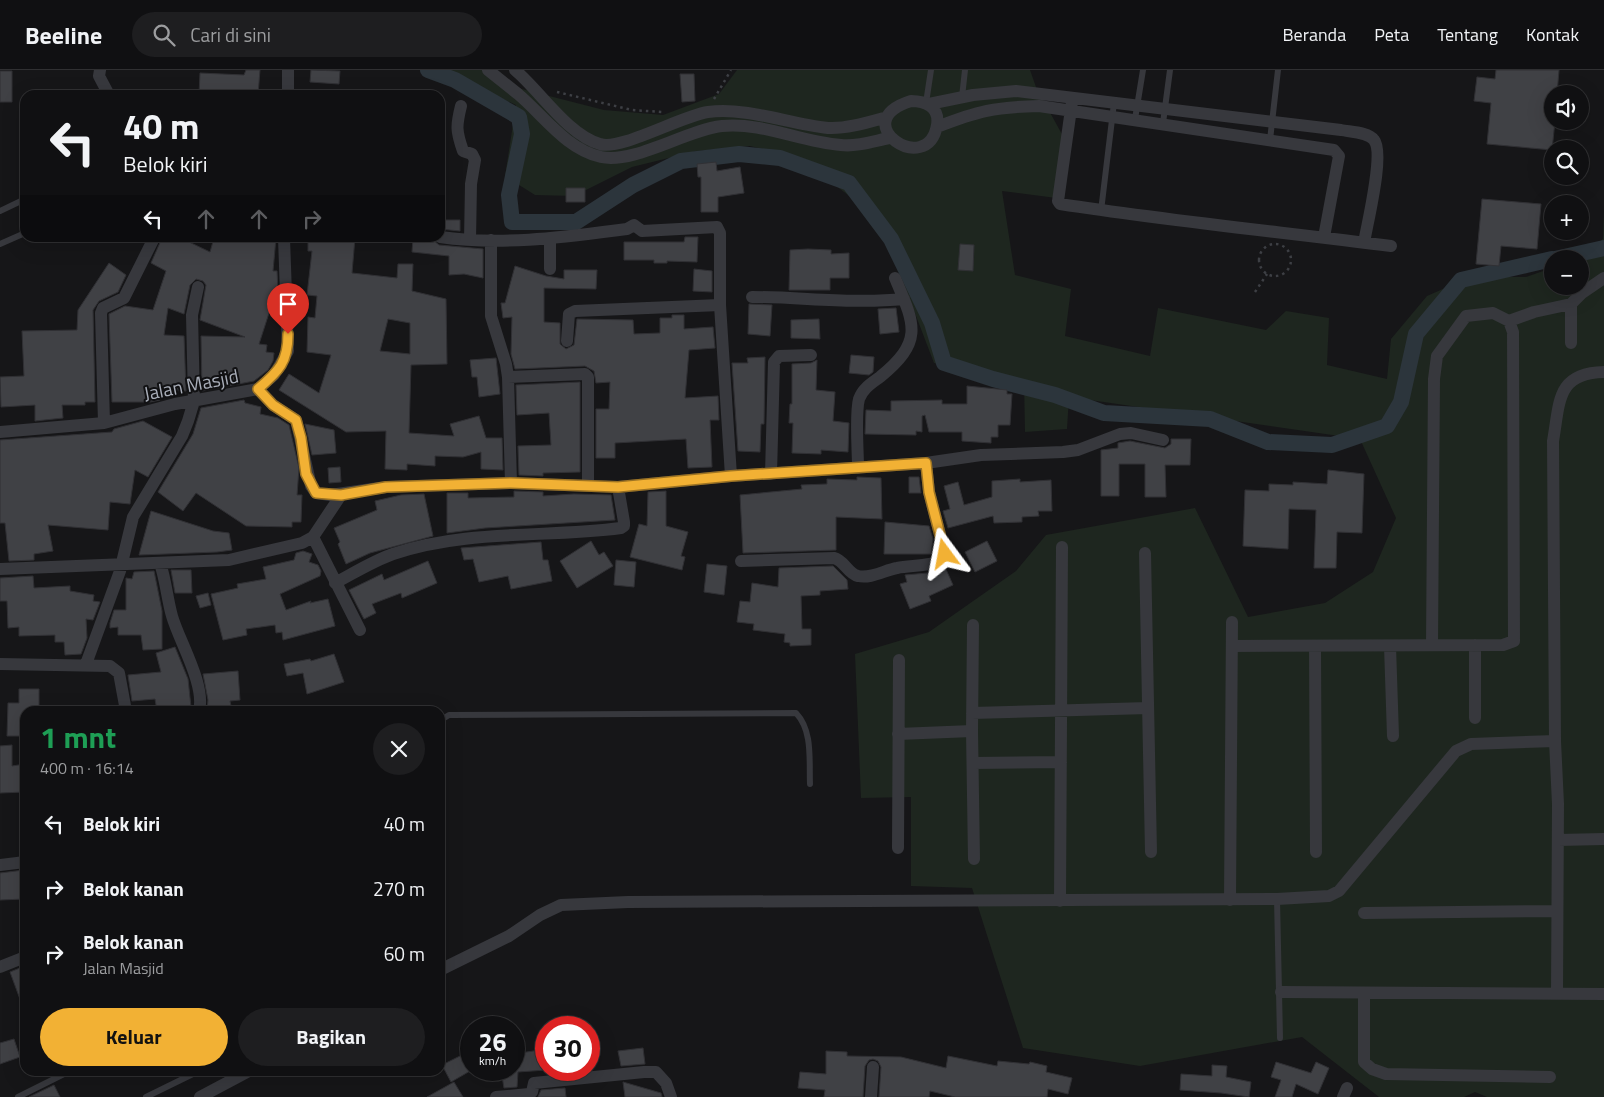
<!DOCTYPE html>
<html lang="id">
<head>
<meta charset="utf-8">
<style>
  :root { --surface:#101012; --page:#1e1e20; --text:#f1f3f6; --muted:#9c9d9f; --line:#303032; --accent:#f2b134 }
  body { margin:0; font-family:"Titillium Web",sans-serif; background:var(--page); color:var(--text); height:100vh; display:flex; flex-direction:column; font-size:19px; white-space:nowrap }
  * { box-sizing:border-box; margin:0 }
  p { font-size:16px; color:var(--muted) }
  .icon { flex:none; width:28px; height:28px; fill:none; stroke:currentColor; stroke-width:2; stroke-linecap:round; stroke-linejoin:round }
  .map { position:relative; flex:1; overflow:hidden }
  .side { position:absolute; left:20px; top:636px; width:425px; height:370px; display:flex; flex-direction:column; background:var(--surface); border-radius:15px; box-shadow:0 5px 20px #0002,0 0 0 1px var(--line) }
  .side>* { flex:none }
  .guide { position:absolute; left:20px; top:20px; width:425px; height:152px; border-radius:15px; box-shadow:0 5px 20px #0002,0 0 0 1px var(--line); background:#101012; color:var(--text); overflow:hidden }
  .controls { position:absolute; left:1544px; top:15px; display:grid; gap:10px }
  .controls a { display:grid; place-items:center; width:45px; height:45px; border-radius:50%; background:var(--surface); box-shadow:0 5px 20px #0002,0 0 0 1px var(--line); font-size:25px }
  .speed { position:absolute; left:460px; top:946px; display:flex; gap:10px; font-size:25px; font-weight:700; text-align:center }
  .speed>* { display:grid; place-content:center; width:65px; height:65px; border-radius:50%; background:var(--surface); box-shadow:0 5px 20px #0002,0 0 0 1px var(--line); line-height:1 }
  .speed small { font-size:12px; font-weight:400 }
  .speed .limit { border:8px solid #d22; background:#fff; color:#111 }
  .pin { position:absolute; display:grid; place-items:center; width:42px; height:42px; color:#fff; margin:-51px -21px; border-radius:50% 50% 50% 0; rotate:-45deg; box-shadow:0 0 5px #0007 }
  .pin .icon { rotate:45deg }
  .me { position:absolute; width:55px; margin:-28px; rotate:347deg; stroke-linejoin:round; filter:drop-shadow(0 0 4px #0008) }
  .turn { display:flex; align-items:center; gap:18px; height:105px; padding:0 20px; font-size:22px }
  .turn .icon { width:65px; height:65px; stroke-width:2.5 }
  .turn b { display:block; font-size:35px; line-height:42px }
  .lanes { display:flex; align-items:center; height:48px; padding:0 20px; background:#0003; justify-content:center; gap:25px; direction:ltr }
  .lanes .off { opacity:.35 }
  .round { display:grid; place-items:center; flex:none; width:52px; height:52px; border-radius:26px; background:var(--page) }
  .summary { display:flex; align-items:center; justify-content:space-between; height:85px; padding:0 20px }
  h1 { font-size:30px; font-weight:700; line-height:38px; color:#1e9e55 }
  .action { display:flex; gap:10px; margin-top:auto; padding:10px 20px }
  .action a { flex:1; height:58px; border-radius:30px; background:var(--accent); color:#111; font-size:20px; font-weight:700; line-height:58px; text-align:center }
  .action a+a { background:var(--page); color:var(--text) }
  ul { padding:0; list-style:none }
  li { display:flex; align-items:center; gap:15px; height:65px; padding:0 20px }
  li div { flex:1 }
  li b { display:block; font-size:19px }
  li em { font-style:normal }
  header { display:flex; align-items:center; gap:30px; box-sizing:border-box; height:70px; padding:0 25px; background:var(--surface); border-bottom:1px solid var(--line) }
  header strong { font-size:24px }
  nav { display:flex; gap:28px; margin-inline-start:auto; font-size:18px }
  .search { width:350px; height:45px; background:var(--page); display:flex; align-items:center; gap:12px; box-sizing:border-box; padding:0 18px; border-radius:28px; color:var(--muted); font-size:19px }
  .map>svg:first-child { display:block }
  .green { fill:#1e261f }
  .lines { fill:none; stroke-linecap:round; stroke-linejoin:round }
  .canal { stroke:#2c353c; stroke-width:16 }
  .building { fill:#404145; stroke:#303034; fill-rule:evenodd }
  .path { stroke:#3d3f44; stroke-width:2.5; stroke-dasharray:2.5 4; stroke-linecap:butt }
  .lane { stroke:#37383d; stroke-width:6 }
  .street { stroke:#37383d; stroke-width:12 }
  .route-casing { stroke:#9d7322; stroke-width:12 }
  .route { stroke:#f2b134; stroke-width:9 }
  .labels { text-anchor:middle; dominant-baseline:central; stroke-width:4; stroke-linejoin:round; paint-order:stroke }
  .street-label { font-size:19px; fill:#a8adb8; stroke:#111113 }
</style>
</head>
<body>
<header>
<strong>Beeline</strong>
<div class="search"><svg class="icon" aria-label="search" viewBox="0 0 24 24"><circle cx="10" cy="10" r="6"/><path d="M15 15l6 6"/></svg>Cari di sini</div>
<nav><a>Beranda</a><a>Peta</a><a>Tentang</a><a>Kontak</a></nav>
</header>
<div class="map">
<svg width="1604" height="1027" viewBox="0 0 1604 1027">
  <rect width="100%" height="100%" fill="#161618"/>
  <path class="green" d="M440 0H485L518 18 604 40 663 45 719 24 737 0H1030L1036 17 1069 77 1064 129 1002 121 1015 205 1071 219 1065 266 1150 286 1158 238 1266 260 1286 241 1329 248 1327 295 1387 309 1391 269 1427 226 1470 207H1526L1552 198V216H1580V189H1577L1603 169 1604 141V1027H1487L1475 1022 1464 1027H1379L1302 967 1140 996 1023 978 972 818 911 816V727L861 728 855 584 929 562 1016 501 1046 465 1195 438 1248 547 1325 533 1373 502 1396 448 1360 369 1069 327 1067 359 1025 362 1024 311 934 293 879 149 800 88 750 76 697 81 632 97 574 126 535 125 505 106 516 35Z"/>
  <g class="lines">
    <path class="canal" d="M428 0 455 10 519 47 522 64 509 125 512 152H576L633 115 681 91 739 84 780 88 849 113 891 169 932 253 944 293 993 309 1055 325 1104 343 1210 349 1268 372 1332 375 1387 356 1401 332 1416 264 1461 210 1552 189
      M1555 189 1604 178"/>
  </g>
  <path class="building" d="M246 0H260L258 25H199L200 3 244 5Z
    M311 0 340 1 339 14 310 12Z
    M1496 0H1559L1557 24H1552V51H1555L1552 80 1487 74 1491 33 1474 31 1477 7 1495 9Z
    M0 1H12V32H0Z
    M680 4H694L695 31 682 32Z
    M716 92 717 101 740 97 744 123 718 127V142H701V107H698L697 94Z
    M566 118H585V132H566Z
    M1482 129 1541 134 1537 179 1501 176 1499 196 1476 194Z
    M440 150H460V161L440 159Z
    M685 167H698L697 192 667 191V193H654V190H624V172H684Z
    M162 168H189L187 171 210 182 214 168H276L273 201H277L279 243 278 245 269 243 259 274 267 275 266 282 274 283 273 291 268 300 254 311 202 321 201 266 245 267 200 250 206 215 203 211 196 209 190 215 184 244 168 238 164 265 184 266 186 321 160 320V330L150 332H112L109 244 125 236 153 240 166 201 151 193Z
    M308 168H355L352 203 397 208 398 194H413L412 221 446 229 447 294 411 295 409 363 454 366 450 354 479 346 486 368H502L503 400 481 399V382L463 387 435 386V396L407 394V400L385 399 386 361 346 362 279 320 289 304 319 323 331 285 307 282 308 247 315 248 317 226 307 225 312 181H308ZM388 249 410 253V284L380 281Z
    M413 168 432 169 439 175 483 179V208L464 204 449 205V186L412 182Z
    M960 174 974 175 973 201 958 200Z
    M808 179 831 180V184L849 183V208H830V220H789L790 180Z
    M109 193 126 205 118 222 99 231 93 240 95 332H85V335H62L63 348 35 351V335L1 337 0 307 24 306 22 261 77 260 78 240Z
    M515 196 546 206 564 209V200H597L596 219 544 218V252L560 253V274L566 279 574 275 577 249 633 250 634 264 660 263V248H672V245H684V259L713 257 715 278 689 280 685 328 718 326 719 350H710L712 397 688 398 686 369 615 373V388H596V339H609L610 312 596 313 594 301 585 296 515 299 511 284 512 247 503 248 501 233H505Z
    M694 199 712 201V222L693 221Z
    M749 234 772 235 770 266 748 264Z
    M896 238 899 262 880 264 878 239Z
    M819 249 820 269 791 268V250Z
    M851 285 874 287 873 302 869 305 849 303Z
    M765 287 764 354H761L760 382 738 381 732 293H748L747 288Z
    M496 288 500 324 479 327 477 307H472L470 290Z
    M817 290 816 320 835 322 833 351 849 353 848 382 821 380V384L792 383 793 353H789L790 334H792V294L811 293Z
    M580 312V402L543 403V406L519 405 518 376 551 375 549 343 517 345 516 315Z
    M967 316 1007 320V324H1012L1010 355H998V367H991V373L962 371V362H929L925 345 922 346V362L916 361V365L865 364 866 340 891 341V331L942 330V334H967Z
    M244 330 245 333 261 337 260 344 278 348 289 355 299 398 297 425H302L301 452H292V457L246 456 196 423 183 441 158 422 193 364 201 338Z
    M143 351 172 367 148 407 135 400 130 434 110 432 108 460 48 455 53 481 34 484V490L9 491 5 453H0V370L112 362 114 359Z
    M305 354 334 360 336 383 312 385Z
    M1171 369H1191L1190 395H1165L1166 427H1145V394H1119V426H1101V380L1118 378V373L1130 371 1165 378 1171 374Z
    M340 397 341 412 329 413 328 398Z
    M1328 400 1364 404 1362 463 1337 462 1336 498H1314L1316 440 1289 439 1288 479 1243 476 1245 420 1269 421V414L1293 415V412L1327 414Z
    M857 407 881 408 882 449 836 447V480L743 483 740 425 802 419 801 415 827 414V409L857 410Z
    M909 407H919L921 423H909Z
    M1020 409V412L1051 410 1052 441H1038L1039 446 1022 447V452L994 453 993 446 948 458 943 441 950 439 944 416 958 412 964 435 992 427V411Z
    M514 421 543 422V426L574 424 611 425 615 450 485 458 447 463V423H468V428L514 427Z
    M666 421V456L688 462 681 486 685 487 682 500 630 487 639 454 647 456 648 422Z
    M424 424 433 466 370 483 346 494 338 474 340 472 334 458 377 440 375 431 401 425Z
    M151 441 213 461 229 463 232 480 217 482 139 485Z
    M885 452 929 456 933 469 931 484H884Z
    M591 471 599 485 604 482 613 496 577 518 560 491Z
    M987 471 997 491 975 502 965 482Z
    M541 472 543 490H548L552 511 511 519 508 506 479 512 473 489 464 490 461 478Z
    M303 481 312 484 309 492 318 495 321 501 320 506 280 524 286 540 311 531 310 533 328 529 335 556 283 570 282 562 276 563 275 555 246 559 247 565 223 570 211 524 238 518 237 514 266 509 263 497 294 490 296 483Z
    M616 490 636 492 634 517 614 515Z
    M428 491 437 513 402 528 401 523 372 534 376 543 364 549 349 520 382 504 384 510Z
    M707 494 727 496 724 525 704 522Z
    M833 496 847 510 848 519 820 521V525L801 526 802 559H811V575L790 576V573L784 572 785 564 753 560 754 554 737 552 740 531 750 532 752 513 778 517 779 498Z
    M945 497 953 515 929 526 931 531 910 539 900 514 907 512 905 505 928 503Z
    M171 500H191L192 523H175Z
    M154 501 162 541V579L143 580 141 565H118V557L110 558V553L114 540H126V508L132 509 134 502Z
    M33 506 34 518 70 516V521L94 525 93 531 100 532 93 550 86 549 87 568 81 584 65 585 64 572H55V565L19 566V557L8 558 7 531H0V508Z
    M208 523 211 535 200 538 196 526Z
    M175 577 188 609 191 637 157 641 155 629 132 631 128 605 161 602 156 583Z
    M334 584 344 612 307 624 303 603 287 606 284 594 310 589 311 591Z
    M238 601 240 630 230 631 232 641H207L208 630 203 604Z
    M19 619H39V641H25V666H7L8 633H19Z
    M12 675V696L25 694V722L0 723V676Z
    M24 800 25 829 0 830V803Z
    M25 896V940H24L10 902Z
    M14 969 20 987 0 994V973Z
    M643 978 645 994 621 996 618 981Z
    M546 979V1000L518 1002 517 1017 504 1018 501 1000H514V984Z
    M826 981 847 982V986L901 987 946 998 948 986 997 996 998 991 1029 994 1030 992 1047 996 1046 1002 1072 1008 1068 1024 1048 1019 1047 1027H955L930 1021 929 1027H879L881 997 878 991 873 989 869 990 865 996 863 1027H824L825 1020 798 1018 800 1002 826 1004Z
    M462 985 470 1001 451 1012 442 995Z
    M1276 992 1311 1003 1316 992 1329 998 1318 1024 1296 1014 1292 1027H1275L1281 1010 1271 1007Z
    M1212 995 1227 996 1226 1007 1251 1012 1249 1027 1221 1023 1180 1020 1181 1004 1212 1006Z
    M454 1012 463 1027H427Z
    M623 1012 661 1023 662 1027H625Z
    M54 1015 60 1027H29Z
    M565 1018 566 1027H538L541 1020Z"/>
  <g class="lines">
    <path class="path" d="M557 22 632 40 662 42
      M714 29 731 0
      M1259 190a16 16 0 1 1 32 0a16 16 0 1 1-32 0Z
      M1255 222 1267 204"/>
    <path class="lane" d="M962 27 965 0
      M926 33 931 0
      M1135 49 1143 0
      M1163 53 1170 0
      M1270 70 1278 0
      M0 141 21 131 25 140
      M1101 141 1114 33
      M0 174 25 163
      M440 656 441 650 449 645 796 643C813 661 809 690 810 714
      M440 734 443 836 440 857
      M1277 829 1280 968
      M18 1027 70 1001
      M146 1027 199 1001"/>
    <path class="street" d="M100 0 99 6 109 25
      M488 0C498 8 508 16 518 24 544 46 566 79 601 87 635 94 686 60 722 56 763 52 800 72 841 75 857 77 874 71 889 68
      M515 0C540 21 568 65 600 74 620 81 681 46 708 42 748 37 788 54 828 58 847 59 869 52 887 47
      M288 25V0
      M911 31C925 31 940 37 937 55 928 109 844 52 911 31Z
      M1072 32 1058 131 1060 134C1170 151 1281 162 1391 176
      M929 34 973 25 1016 21 1341 60C1350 62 1368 62 1374 70 1385 83 1367 154 1364 173
      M461 36C456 56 456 61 463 81L472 84 475 90 471 114 470 170
      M937 57C978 41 995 37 1039 36L1334 80 1339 86 1324 167
      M440 167C503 176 565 167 627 159L634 155 642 161 717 157 720 163V235L731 406
      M491 170V246L506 294 508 307 511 413
      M550 199V168
      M752 227C802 227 853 234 904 229
      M1509 251 1534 242 1571 234 1582 223 1604 208
      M567 271 569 244 575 241 720 235
      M1571 273V234
      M508 307 585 304 588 307V416
      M258 319 273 335 296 350 311 416 316 423 330 425 386 417 511 413 618 417 731 406 926 393 981 385 1063 382 1078 380 1120 364 1131 363 1163 370
      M104 353 101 243 103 238 124 228 154 168
      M0 362 104 353 175 334 258 319 274 305 288 281 284 168
      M858 398C858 380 855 344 859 329 863 318 872 313 880 307 924 271 915 255 895 208
      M771 404 774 292 779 286 811 285
      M313 467 360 560
      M1145 483 1151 782
      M741 491 834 488C844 490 848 504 858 506 871 509 885 500 897 498 912 495 930 497 944 489L945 484 929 422 926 393
      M160 493C166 511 167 528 172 546 179 571 206 615 199 641
      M0 499 229 490 302 473 313 467 341 425
      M335 513C354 503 373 491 393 484 467 459 545 468 621 458L624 456V452L618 417
      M973 555 972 661 974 789
      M1475 575V648
      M1232 576 1503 575 1514 571 1513 262 1509 251 1493 243 1466 246 1437 286 1434 309 1432 575
      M1315 576 1316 782
      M1390 576 1393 666
      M0 594 110 596 119 603 126 641
      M86 594 120 501 133 447 182 366 188 351 194 331 192 245 198 217
      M972 643 1148 638
      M898 664 972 661
      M1555 671 1558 734 1557 923
      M973 693 1061 692
      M1558 770 1604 769
      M898 778 899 590
      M0 795 25 792
      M1230 830 1232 552
      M1060 831 1062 477
      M1364 843 1557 841
      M0 897 25 887
      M440 900 509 866 540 845 561 835 628 832 1277 829 1329 826 1339 821 1456 681 1471 674 1555 671 1553 371C1560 332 1556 303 1604 302
      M1281 922 1604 924
      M1364 924V992L1372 999 1386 1004 1550 1007
      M200 1027 249 1001
      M496 1027 529 1024 532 1022 534 1013 644 1002H656L666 1013 671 1027
      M871 1027 873 997
      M1343 1027 1347 1018"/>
  </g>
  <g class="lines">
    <defs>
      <path id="route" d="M288 264C288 292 279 301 258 319L273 335 296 350 301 368 306 404 316 423 341 425 386 417 511 413 618 417 731 406 926 393 929 422 945 484"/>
    </defs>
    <use href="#route" class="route-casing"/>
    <use href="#route" class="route"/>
  </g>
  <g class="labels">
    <g class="street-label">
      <text transform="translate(191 314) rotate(-11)">Jalan Masjid</text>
    </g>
  </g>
</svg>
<div class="controls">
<a><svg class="icon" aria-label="sound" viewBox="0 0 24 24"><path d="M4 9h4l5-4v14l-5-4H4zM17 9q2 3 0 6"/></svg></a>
<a><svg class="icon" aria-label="search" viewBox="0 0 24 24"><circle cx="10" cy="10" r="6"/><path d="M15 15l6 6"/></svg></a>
<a>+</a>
<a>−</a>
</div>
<div class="speed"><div>26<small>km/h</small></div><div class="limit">30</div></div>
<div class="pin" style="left:288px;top:264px;background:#d93025"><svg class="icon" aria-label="arrive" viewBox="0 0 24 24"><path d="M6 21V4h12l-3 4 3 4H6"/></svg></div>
<svg class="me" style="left:945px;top:484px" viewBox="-20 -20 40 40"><path d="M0-17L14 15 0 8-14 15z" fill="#f2b134" stroke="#fff" stroke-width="4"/></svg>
<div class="guide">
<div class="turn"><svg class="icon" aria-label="left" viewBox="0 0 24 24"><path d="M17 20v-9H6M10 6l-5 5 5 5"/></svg><div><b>40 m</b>Belok kiri</div></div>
<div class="lanes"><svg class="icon" aria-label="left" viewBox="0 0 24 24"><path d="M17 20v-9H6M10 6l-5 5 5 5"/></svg><svg class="icon off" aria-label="ahead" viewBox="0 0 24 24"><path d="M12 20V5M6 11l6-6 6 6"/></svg><svg class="icon off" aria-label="ahead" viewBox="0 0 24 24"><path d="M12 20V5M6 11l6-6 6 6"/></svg><svg class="icon off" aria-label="right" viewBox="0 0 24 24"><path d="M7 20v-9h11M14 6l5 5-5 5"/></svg></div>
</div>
<section class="side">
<div class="summary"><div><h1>1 mnt</h1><p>400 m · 16:14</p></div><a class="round"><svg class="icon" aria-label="close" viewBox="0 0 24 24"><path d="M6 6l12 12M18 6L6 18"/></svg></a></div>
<ul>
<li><svg class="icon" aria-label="left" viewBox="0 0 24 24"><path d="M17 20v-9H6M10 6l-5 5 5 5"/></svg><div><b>Belok kiri</b></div><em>40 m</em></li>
<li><svg class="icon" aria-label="right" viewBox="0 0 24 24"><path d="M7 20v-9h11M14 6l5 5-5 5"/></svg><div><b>Belok kanan</b></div><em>270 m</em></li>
<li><svg class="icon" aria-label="right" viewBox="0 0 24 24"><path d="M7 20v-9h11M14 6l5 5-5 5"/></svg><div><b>Belok kanan</b><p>Jalan Masjid</p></div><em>60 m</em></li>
</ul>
<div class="action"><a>Keluar</a><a>Bagikan</a></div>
</section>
</div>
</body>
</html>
